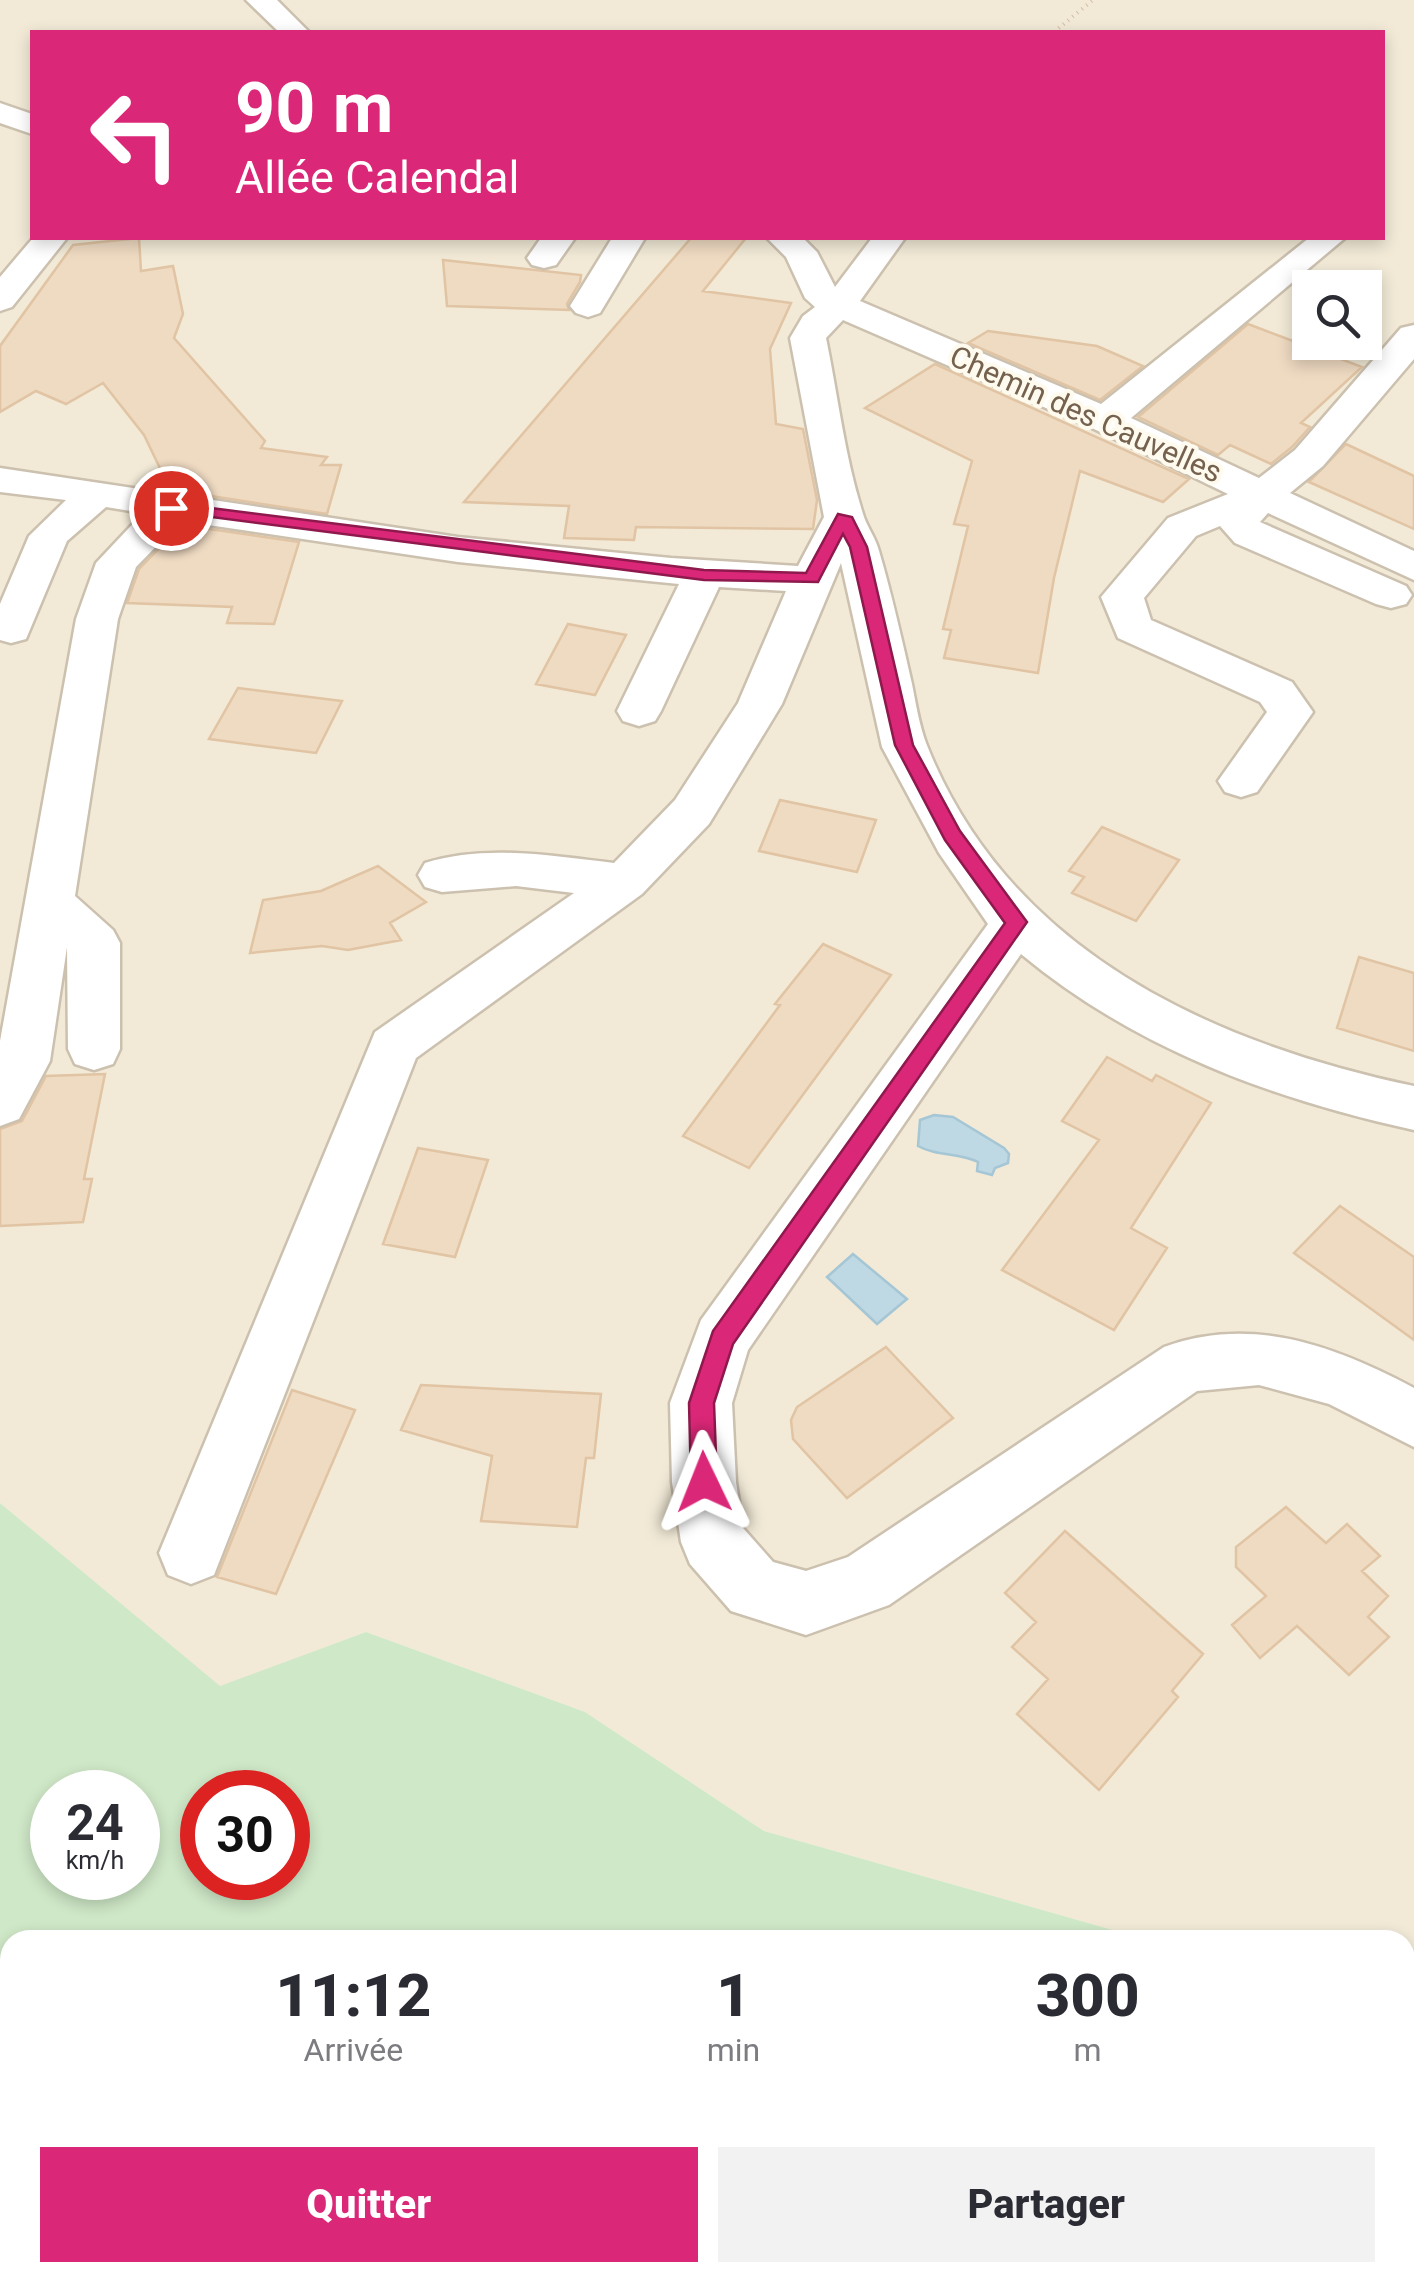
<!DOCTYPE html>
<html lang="fr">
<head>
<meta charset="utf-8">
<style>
  :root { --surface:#fff; --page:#f2f2f3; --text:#2b2b33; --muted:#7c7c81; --accent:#db2777 }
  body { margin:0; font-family:Roboto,sans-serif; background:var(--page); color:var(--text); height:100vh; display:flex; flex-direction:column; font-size:38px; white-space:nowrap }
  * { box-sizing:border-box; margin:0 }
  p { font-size:32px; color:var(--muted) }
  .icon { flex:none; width:55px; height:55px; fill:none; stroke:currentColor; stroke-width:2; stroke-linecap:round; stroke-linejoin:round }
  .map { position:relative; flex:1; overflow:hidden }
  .panel { position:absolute; left:0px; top:1930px; width:1415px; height:352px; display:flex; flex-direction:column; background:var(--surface); border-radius:30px 30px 0 0; box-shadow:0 5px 15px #0003 }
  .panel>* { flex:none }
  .banner { position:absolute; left:30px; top:30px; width:1355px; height:210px; border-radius:0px; box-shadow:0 5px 15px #0003; background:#db2777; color:#fff; overflow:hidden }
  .buttons { position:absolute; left:1292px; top:270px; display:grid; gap:20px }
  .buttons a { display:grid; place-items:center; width:90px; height:90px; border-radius:0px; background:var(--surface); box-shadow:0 5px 15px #0003; font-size:50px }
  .speed { position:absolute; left:30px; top:1770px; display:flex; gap:20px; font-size:50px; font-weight:700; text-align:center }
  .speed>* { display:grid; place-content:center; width:130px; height:130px; border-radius:50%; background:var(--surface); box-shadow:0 5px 15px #0003; line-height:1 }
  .speed small { font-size:25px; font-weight:400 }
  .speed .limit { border:15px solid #d22; background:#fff; color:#111 }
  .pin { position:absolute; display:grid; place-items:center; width:85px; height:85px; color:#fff; margin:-42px; border:5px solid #fff; border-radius:50%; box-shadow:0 2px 10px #0007 }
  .me { position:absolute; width:110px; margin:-55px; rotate:358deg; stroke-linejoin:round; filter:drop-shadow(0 0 8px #0008) }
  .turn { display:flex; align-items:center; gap:35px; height:210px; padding:0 40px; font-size:45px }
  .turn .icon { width:130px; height:130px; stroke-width:2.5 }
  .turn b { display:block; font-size:70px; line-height:85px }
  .eta { display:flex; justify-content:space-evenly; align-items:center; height:170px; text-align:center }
  .eta b { font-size:60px; font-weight:800; line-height:70px }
  .cta { display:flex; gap:20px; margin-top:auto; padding:20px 40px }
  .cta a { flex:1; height:115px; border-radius:0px; background:var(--accent); color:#fff; font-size:40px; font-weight:800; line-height:115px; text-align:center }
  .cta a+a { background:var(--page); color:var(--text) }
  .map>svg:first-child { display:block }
  .residential { fill:#f2ead7; fill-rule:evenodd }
  .green { fill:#cfe8c7; fill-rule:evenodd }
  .water { fill:#bed8e4; stroke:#a5c6d5; stroke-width:2.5 }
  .building { fill:#efdac2; stroke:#e0c4a3; stroke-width:2.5 }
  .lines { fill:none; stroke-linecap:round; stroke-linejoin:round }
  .minor-casing { stroke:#ccc0af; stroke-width:5 }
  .path { stroke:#d4bea5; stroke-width:4; stroke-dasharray:1 5; stroke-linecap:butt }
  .minor { fill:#fff; fill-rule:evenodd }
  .route { fill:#db2777; stroke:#8e194d; stroke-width:2.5 }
  .labels { text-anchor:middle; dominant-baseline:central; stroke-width:8; stroke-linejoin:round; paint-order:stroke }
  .far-street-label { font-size:30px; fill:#74614e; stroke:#fefaee }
</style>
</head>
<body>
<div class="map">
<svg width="1414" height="2281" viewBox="0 0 1414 2281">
  <rect width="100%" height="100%" fill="#fbf7e8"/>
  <path class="residential" d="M0 0H1414V2015L1405 2013V1940H1148L764 1831 585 1712 366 1632 220 1687 0 1503ZM32 32H1382V238H32ZM1310 288H1365V342H1310Z"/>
  <path class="green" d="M0 1503 220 1686 366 1632 585 1712 764 1831 1148 1940H10V2272H1405V2013L1414 2015V2281H0ZM52 1792H138V1878H52ZM202 1792H288V1878H202Z"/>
  <path class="water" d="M934 1115 953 1117 1004 1148 1009 1154 1008 1163 995 1168 992 1175 977 1171 978 1162C958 1152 938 1157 918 1146L920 1120Z
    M853 1254 907 1299 877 1324 827 1277Z"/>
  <path class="building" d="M139 238 141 271 173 266 183 314 174 338 265 441 261 448 327 457 321 465H341L327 514 166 489 168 485 144 435 103 383 66 404 36 391 0 412V346L73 245Z
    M691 238H746L703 291 791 303 770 349 776 424 803 429 817 500 813 529 636 527 634 540 564 538 569 506 464 502Z
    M443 260 581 275 580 282 567 304 569 310 447 306Z
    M1248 324 1362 367 1301 423 1310 427 1292 447 1271 464 1230 445 1218 455 1138 417Z
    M988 331 1097 346 1143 366 1100 400 968 343Z
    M935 364 1189 479 1163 502 1080 471 1054 578 1038 673 944 658 951 630 943 629 968 526 954 524 972 461 865 408Z
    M1346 444 1414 476V529L1309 482Z
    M182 525 299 542 274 624 227 623 232 607 127 603 139 569Z
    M568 624 626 635 595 695 536 684Z
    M238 688 342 701 316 753 209 739Z
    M780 800 876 820 857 872 759 851Z
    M1102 827 1179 860 1136 921 1072 893 1084 877 1069 871Z
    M378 866 426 902 390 923 401 940 348 950 322 946 250 953 263 900 321 891Z
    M823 944 891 975 749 1168 683 1136 780 1005 775 1004Z
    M1359 957 1414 973V1051L1337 1028Z
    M1107 1057 1152 1081 1156 1075 1211 1103 1131 1228 1167 1248 1114 1330 1002 1270 1099 1140 1062 1121Z
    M105 1074 84 1179H92L83 1222 0 1226V1129L22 1121 46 1076Z
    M418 1148 488 1160 455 1257 383 1244Z
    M1340 1206 1414 1257V1340L1294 1253Z
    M886 1347 953 1418 847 1498 793 1439 791 1420 797 1407Z
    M421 1385 601 1394 594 1458H586L577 1527 481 1521 492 1456 401 1430Z
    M292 1390 355 1410 276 1594 217 1577Z
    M1286 1507 1326 1543 1347 1524 1380 1556 1362 1571 1388 1596 1368 1617 1389 1637 1349 1675 1297 1626 1260 1658 1232 1625 1266 1596 1236 1567V1547Z
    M1065 1531 1203 1654 1172 1691 1178 1697 1099 1790 1017 1714 1048 1679 1012 1647 1036 1622 1005 1593Z"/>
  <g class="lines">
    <defs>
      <path id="minor" d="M246 0H277L309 32H279Z
        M0 103 32 114V134L0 123Z
        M33 238H67L12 307 0 311V277Z
        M541 238H575L556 265 544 268 532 265 527 258Z
        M612 238H645L600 313 588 317 576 313 570 306Z
        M767 238H803L817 252 835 287 872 238H905L860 301 1101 404 1309 238H1345L1131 418 1259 478 1295 450 1401 328 1414 325V359L1323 466 1290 493 1414 551V580L1268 513 1260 522 1406 586 1412 595 1406 604 1391 608 1376 604 1235 543 1220 526 1196 536 1144 598 1151 620 1292 682 1313 712 1257 792 1241 797 1225 792 1218 781 1267 712 1260 702 1118 638 1101 597 1168 518 1228 494 1092 428 843 320 826 338C838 396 845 460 864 517 868 528 876 539 879 551 892 595 902 640 912 684 916 704 919 724 926 743 1007 950 1210 1043 1414 1086V1130C1272 1099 1134 1048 1021 954L748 1350 732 1403 736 1482 743 1528 773 1562 806 1571 848 1557 1164 1347C1252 1315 1335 1346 1414 1388V1447L1329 1404 1259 1385 1197 1391 889 1605 806 1635 731 1611 690 1564 681 1542 672 1482 670 1403 701 1320 988 924 939 853 882 747 841 563 782 704 709 824 642 894 416 1058 214 1575 191 1584 168 1575 159 1553 375 1032 574 893 516 886 442 892 425 887 418 875 425 863C486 844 551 856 614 863L675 800 738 703 786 591 719 587 661 711 655 721 639 726 623 721 617 711 679 584 458 562 181 521 136 567 118 619 75 896 113 930 120 943V1049L113 1064 94 1070 75 1064 68 1049 67 947 50 1061 19 1119 0 1126V1041L76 619 96 563 143 513 106 507 67 541 26 639 11 643 0 640V604L29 536 66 500 0 492V468L458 537 671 558 798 566 824 517 790 338 803 316 815 307 805 298 786 257Z"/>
    </defs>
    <use href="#minor" class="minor-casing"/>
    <path class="path" d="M1054 32 1093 0"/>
    <use href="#minor" class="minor"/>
  </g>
  <path class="route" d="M171 503 704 570 806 573 838 514 852 517 867 547 913 745 960 831 1027 922 733 1344 714 1403 717 1482 713 1490 704 1494 695 1490 691 1482 689 1403 713 1331 1005 923 945 840 895 745 850 547 843 534 818 582 704 580 165 511V504Z"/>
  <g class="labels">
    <g class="far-street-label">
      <text transform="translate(1086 414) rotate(24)">Chemin des Cauvelles</text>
    </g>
  </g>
</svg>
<div class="buttons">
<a><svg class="icon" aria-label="search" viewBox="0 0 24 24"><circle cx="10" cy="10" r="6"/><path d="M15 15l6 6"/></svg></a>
</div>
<div class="speed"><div>24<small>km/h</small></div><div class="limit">30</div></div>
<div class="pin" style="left:171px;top:508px;background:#d93025"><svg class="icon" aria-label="arrive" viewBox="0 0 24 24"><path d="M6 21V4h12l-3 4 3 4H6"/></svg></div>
<svg class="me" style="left:704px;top:1482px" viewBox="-20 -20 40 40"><path d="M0-17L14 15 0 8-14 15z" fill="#db2777" stroke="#fff" stroke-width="4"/></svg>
<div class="banner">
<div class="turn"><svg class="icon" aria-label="left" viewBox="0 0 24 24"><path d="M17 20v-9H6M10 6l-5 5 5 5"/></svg><div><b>90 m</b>Allée Calendal</div></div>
</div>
<section class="panel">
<div class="eta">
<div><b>11:12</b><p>Arrivée</p></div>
<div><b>1</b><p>min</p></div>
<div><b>300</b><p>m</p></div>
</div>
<div class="cta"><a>Quitter</a><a>Partager</a></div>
</section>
</div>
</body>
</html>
